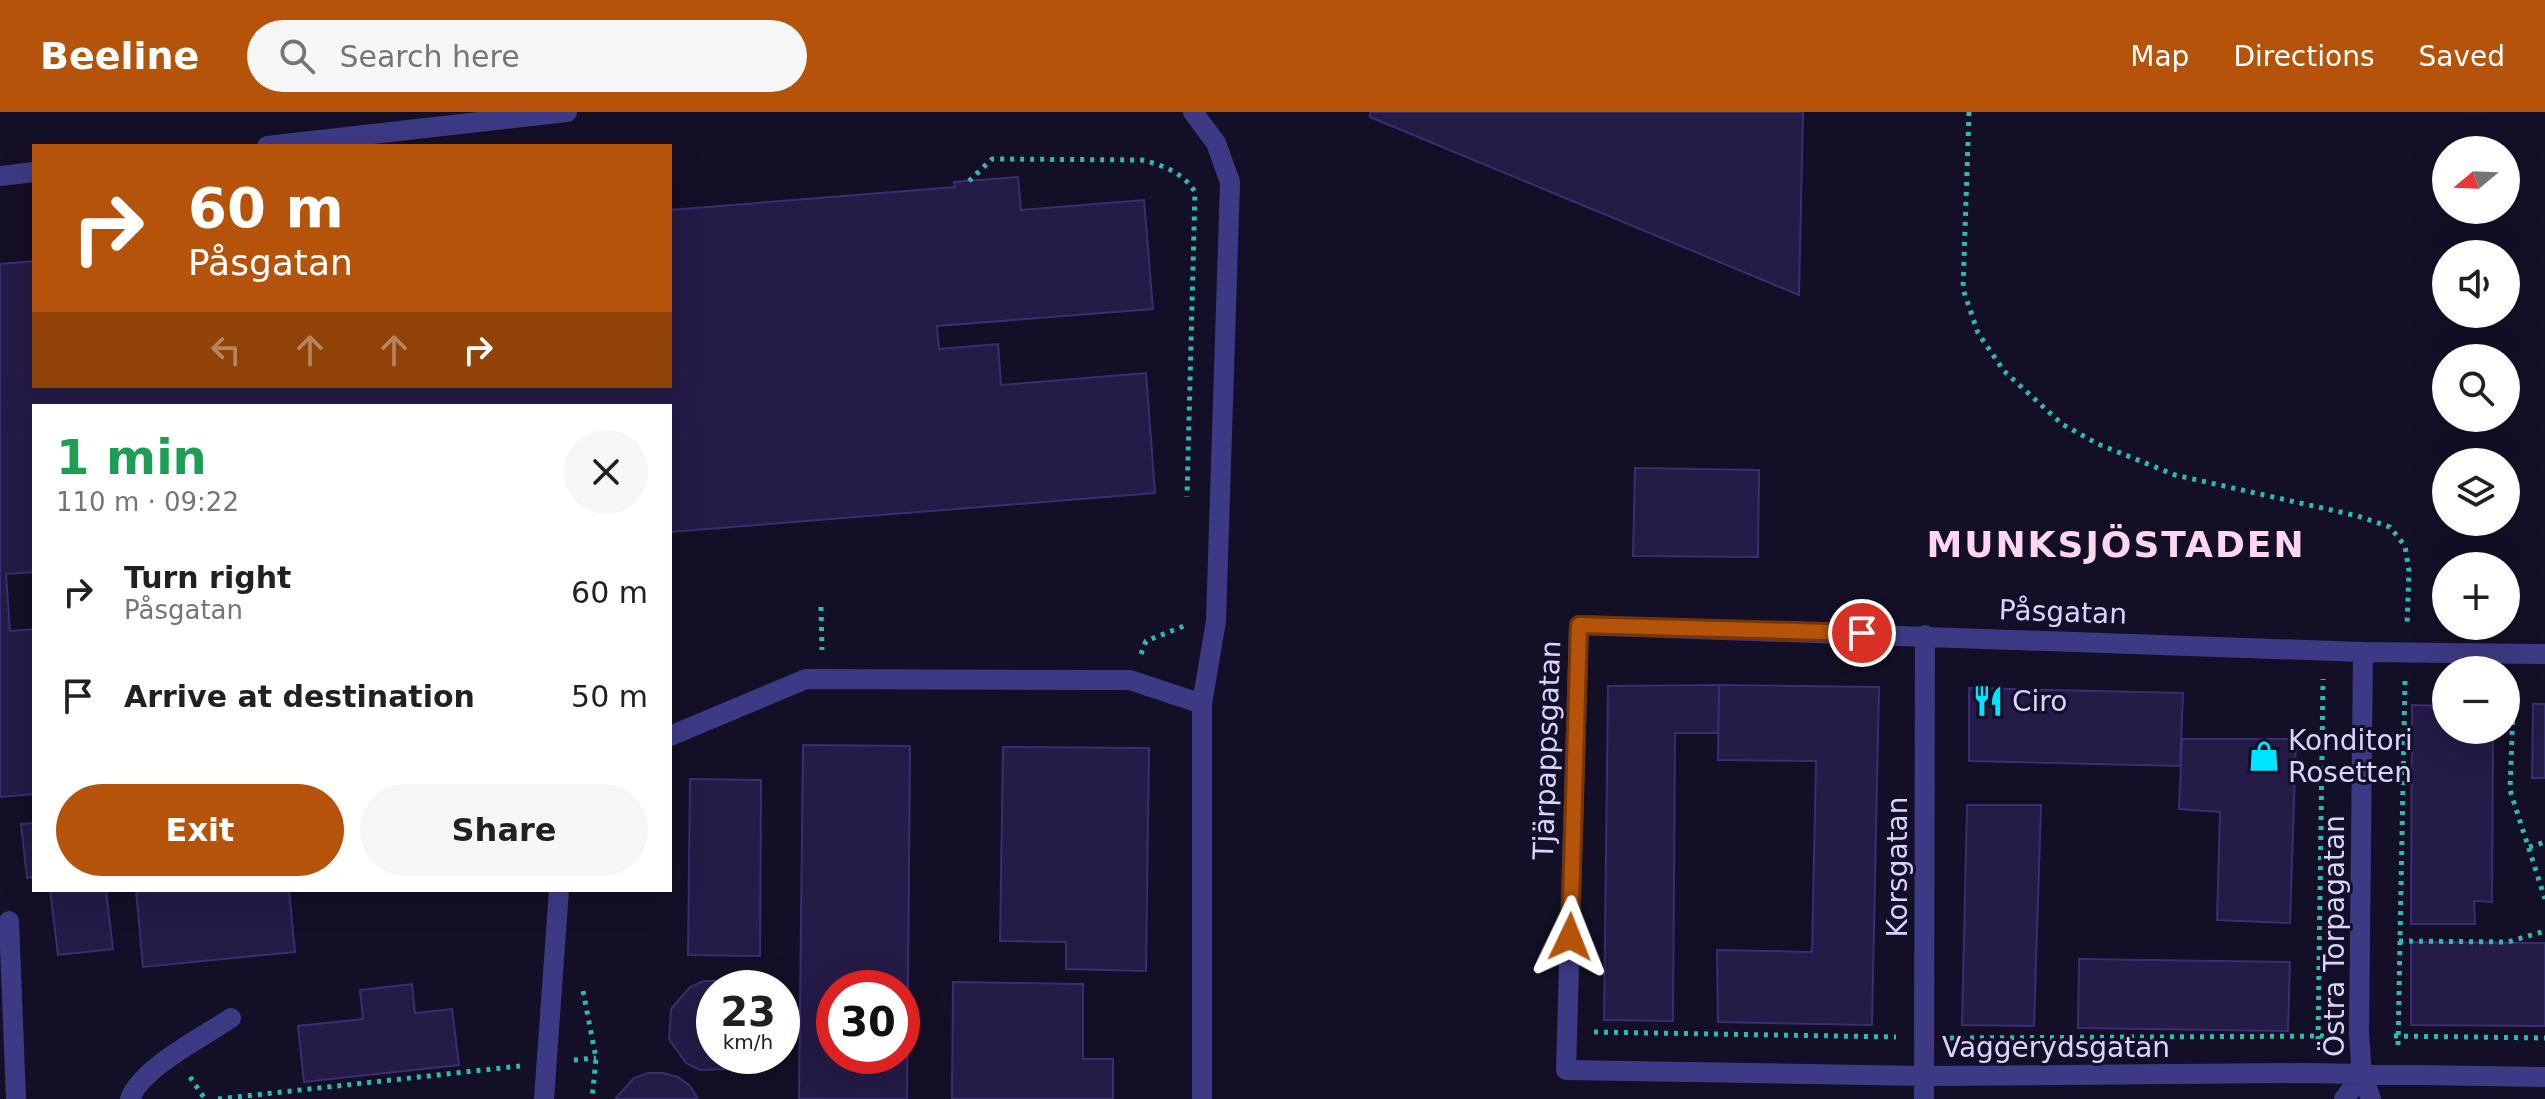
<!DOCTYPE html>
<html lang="en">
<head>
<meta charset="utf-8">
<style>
  :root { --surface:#fff; --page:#f6f6f6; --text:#202124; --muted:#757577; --accent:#b45309 }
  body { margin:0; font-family:"DejaVu Sans",sans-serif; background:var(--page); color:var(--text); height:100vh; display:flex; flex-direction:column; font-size:30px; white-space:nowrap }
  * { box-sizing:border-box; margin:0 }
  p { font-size:26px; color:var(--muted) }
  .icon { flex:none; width:44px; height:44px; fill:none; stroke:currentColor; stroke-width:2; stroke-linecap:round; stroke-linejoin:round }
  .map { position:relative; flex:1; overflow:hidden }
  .panel { position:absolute; left:32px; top:292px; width:640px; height:488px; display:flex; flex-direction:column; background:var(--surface); border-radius:0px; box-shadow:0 8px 32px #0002 }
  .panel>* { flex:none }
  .banner { position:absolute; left:32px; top:32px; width:640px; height:244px; border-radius:0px; box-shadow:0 8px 32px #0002; background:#b45309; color:#fff; overflow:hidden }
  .needle { width:52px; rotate:251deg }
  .tools { position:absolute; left:2432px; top:24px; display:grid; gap:16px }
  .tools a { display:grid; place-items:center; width:88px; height:88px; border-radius:50%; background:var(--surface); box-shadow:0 8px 32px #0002; font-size:40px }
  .speed { position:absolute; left:696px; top:858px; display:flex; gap:16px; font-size:40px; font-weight:700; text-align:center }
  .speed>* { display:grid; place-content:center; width:104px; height:104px; border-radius:50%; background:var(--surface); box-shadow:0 8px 32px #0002; line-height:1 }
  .speed small { font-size:20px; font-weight:400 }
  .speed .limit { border:12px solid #d22; background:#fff; color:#111 }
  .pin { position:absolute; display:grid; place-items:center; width:68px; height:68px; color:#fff; margin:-34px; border:4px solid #fff; border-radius:50%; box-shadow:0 2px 8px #0007 }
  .me { position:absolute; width:88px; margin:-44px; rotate:2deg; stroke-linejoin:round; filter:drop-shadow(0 0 6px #0008) }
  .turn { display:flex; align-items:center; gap:28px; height:168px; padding:0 24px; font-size:36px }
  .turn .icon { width:104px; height:104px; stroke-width:2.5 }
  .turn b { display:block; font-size:56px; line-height:68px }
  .lanes { display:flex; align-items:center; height:76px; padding:0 24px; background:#0003; justify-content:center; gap:40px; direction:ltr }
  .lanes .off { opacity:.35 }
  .round { display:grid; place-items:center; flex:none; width:84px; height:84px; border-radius:42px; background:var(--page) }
  .overview { display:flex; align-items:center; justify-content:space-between; height:136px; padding:0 24px }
  h1 { font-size:48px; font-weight:800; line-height:60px; color:#1e9e55 }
  .button { display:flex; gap:16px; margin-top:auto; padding:16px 24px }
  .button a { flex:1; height:92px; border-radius:48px; background:var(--accent); color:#fff; font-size:32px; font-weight:800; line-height:92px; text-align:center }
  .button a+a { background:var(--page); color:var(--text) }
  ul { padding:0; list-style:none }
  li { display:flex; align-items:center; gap:24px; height:104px; padding:0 24px }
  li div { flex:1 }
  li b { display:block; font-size:30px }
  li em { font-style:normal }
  header { display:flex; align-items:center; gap:48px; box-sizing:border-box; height:112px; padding:0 40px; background:var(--accent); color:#fff }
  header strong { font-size:38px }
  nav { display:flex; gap:44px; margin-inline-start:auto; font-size:28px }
  .search { width:560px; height:72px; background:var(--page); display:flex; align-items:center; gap:20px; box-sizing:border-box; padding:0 28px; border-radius:44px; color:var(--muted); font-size:30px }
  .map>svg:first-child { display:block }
  .building { fill:#241b47; stroke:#3b2d73; stroke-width:2; fill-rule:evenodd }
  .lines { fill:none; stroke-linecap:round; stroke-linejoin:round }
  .path { stroke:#2fb8b0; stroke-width:5; stroke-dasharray:4 6; stroke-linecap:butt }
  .minor { stroke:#3d3a85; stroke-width:20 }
  .route-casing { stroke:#753606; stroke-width:20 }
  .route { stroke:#b45309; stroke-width:14 }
  .labels { text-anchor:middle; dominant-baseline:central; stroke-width:6; stroke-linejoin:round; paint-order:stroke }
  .street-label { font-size:28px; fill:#d9d4ff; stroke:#130f26 }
  .poi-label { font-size:28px; fill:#d9d4ff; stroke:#130f26; text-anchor:start }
  .district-label { font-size:36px; font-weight:bold; letter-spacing:2px; fill:#ffd6f0; stroke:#130f26 }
</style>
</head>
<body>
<header>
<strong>Beeline</strong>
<div class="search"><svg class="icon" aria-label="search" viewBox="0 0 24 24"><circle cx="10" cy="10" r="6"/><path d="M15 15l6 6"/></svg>Search here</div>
<nav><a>Map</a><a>Directions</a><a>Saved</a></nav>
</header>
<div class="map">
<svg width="2545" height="987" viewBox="0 0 2545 987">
  <rect width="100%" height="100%" fill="#130f26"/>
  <path class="building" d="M1370 0H1803L1799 183 1370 5Z
    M1018 65 1021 98 1144 88 1153 197 937 214 939 237 998 232 1001 273 1146 261 1155 381 670 420V294H34V460L6 462 10 519 34 517V682L0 685V152L34 149V274H670V98L955 75 954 70Z
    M1635 356 1759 358 1758 445 1633 444Z
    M1719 573 1879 575 1872 913 1718 910 1717 838 1812 840 1816 649 1718 648Z
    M1719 573 1718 621H1675L1673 909 1604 908 1608 574Z
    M1969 576 2183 581 2180 654 1969 649Z
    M2533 592H2545V666H2532Z
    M2412 593 2446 594V618H2493L2492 790 2474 789 2475 812H2411Z
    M2182 627H2296L2290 811 2217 808 2220 700 2179 697Z
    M803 633 910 634 907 987H799ZM834 876H902V944H834Z
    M1003 635 1149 636 1146 859 1066 857V830L1000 829Z
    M690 667 761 668 760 844 688 843Z
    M1967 693H2041L2034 914 1962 913Z
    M34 711V765L27 766 21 712Z
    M50 778H106L113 837 58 843Z
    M136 778H289L295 840 143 855Z
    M2411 830 2545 831V914L2411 913Z
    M2079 847 2290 850 2288 919 2078 916Z
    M704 869H720L737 876H714V944H747L729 957 700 958 686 951 669 927 671 897 690 875Z
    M953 870 1083 872V947H1113V987H952Z
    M412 872 415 901 452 897 459 953 304 970 298 914 363 907 360 878Z
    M648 961H663L678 965 690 974 698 987H615L634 966Z"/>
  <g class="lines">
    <path class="path" d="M1969 0 1963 177 1978 221 2004 259 2062 312 2098 332 2175 363 2358 404 2390 415 2405 434 2409 459 2407 514
      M969 69 992 47 1142 48C1162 53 1184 61 1195 80L1187 385
      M821 495 822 538
      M1141 542 1146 529 1184 514V511
      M2514 569 2510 678 2545 787
      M2529 735 2545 730
      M2399 829 2508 830 2545 819
      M583 879 596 946 592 987
      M1594 920 1896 925
      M2394 924 2545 926
      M1950 926 2332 924
      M2318 928 2323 567
      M2398 933 2405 568
      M574 948 596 946
      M190 965 205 987
      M218 987 520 954"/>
    <path class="minor" d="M1193 0 1216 31 1230 70 1216 509 1202 592V987
      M267 34 567 0
      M0 64 34 60
      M2363 540 2359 922 2362 963 2371 987
      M2545 542 2363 540 1579 513 1566 958 1925 964 2303 961 2545 965
      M670 624 806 567 1130 568 1202 592
      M9 809 16 987
      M130 987C141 956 203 925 231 906
      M544 987 559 778
      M1924 987 1925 523
      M2344 987 2362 963"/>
  </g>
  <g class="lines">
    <defs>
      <path id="route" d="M1570 825 1579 513 1862 521"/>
    </defs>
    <use href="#route" class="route-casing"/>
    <use href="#route" class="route"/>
  </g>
  <defs>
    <symbol id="restaurant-bare" viewBox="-9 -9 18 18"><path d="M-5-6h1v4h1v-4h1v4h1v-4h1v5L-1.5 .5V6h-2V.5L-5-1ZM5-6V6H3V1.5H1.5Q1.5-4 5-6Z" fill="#00e5ff" stroke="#130f26" stroke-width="2.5" paint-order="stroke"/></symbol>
    <symbol id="shop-bare" viewBox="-9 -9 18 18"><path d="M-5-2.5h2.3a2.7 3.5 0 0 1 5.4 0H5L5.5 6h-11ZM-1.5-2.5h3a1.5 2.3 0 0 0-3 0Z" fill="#00e5ff" stroke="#130f26" stroke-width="2.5" paint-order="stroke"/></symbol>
  </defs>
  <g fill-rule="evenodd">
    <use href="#restaurant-bare" x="1966" y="567" width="44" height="44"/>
    <use href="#shop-bare" x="2242" y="622" width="44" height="44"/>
  </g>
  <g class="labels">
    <g class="street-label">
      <text transform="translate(2063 500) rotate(2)">Påsgatan</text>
      <text transform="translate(1547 638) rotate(-88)">Tjärpappsgatan</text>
      <text transform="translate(1897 755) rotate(-90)">Korsgatan</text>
      <text transform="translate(2334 824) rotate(-90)">Östra Torpagatan</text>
      <text x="2056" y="935">Vaggerydsgatan</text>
    </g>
    <g class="poi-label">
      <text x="2012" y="589">Ciro</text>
      <text x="2288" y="628">Konditori<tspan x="2288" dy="32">Rosetten</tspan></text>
    </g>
    <g class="district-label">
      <text x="2116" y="432">MUNKSJÖSTADEN</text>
    </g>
  </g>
</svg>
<div class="tools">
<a><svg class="needle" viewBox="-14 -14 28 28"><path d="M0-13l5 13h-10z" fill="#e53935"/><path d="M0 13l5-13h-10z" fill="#757577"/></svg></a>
<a><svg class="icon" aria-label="sound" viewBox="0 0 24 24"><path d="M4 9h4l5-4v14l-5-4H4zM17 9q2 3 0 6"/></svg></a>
<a><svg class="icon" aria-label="search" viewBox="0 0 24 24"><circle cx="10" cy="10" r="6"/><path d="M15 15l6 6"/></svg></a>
<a><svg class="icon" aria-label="layers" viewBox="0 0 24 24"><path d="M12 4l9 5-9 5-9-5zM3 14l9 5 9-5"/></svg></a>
<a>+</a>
<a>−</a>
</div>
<div class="speed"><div>23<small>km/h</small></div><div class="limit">30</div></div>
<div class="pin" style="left:1862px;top:521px;background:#d93025"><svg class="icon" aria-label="arrive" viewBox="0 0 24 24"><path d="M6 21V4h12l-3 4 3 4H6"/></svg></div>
<svg class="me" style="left:1570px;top:825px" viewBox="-20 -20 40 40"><path d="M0-17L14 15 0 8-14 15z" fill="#b45309" stroke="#fff" stroke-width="4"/></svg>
<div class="banner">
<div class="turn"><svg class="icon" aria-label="right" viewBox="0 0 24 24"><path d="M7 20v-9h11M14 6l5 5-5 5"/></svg><div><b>60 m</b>Påsgatan</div></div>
<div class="lanes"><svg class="icon off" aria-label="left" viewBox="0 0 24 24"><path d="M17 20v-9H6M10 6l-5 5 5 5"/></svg><svg class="icon off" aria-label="ahead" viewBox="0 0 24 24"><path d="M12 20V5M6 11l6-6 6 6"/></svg><svg class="icon off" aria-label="ahead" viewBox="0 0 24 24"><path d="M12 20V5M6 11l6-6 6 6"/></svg><svg class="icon" aria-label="right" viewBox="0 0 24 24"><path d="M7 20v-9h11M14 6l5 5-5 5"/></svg></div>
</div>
<section class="panel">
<div class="overview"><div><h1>1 min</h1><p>110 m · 09:22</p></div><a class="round"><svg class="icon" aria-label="close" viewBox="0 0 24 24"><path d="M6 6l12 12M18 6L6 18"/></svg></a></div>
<ul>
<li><svg class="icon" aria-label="right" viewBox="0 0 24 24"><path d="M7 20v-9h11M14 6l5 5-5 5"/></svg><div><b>Turn right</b><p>Påsgatan</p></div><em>60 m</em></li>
<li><svg class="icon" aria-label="arrive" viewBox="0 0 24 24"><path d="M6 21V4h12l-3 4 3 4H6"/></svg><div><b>Arrive at destination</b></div><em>50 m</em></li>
</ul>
<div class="button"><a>Exit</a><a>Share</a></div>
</section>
</div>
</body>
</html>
